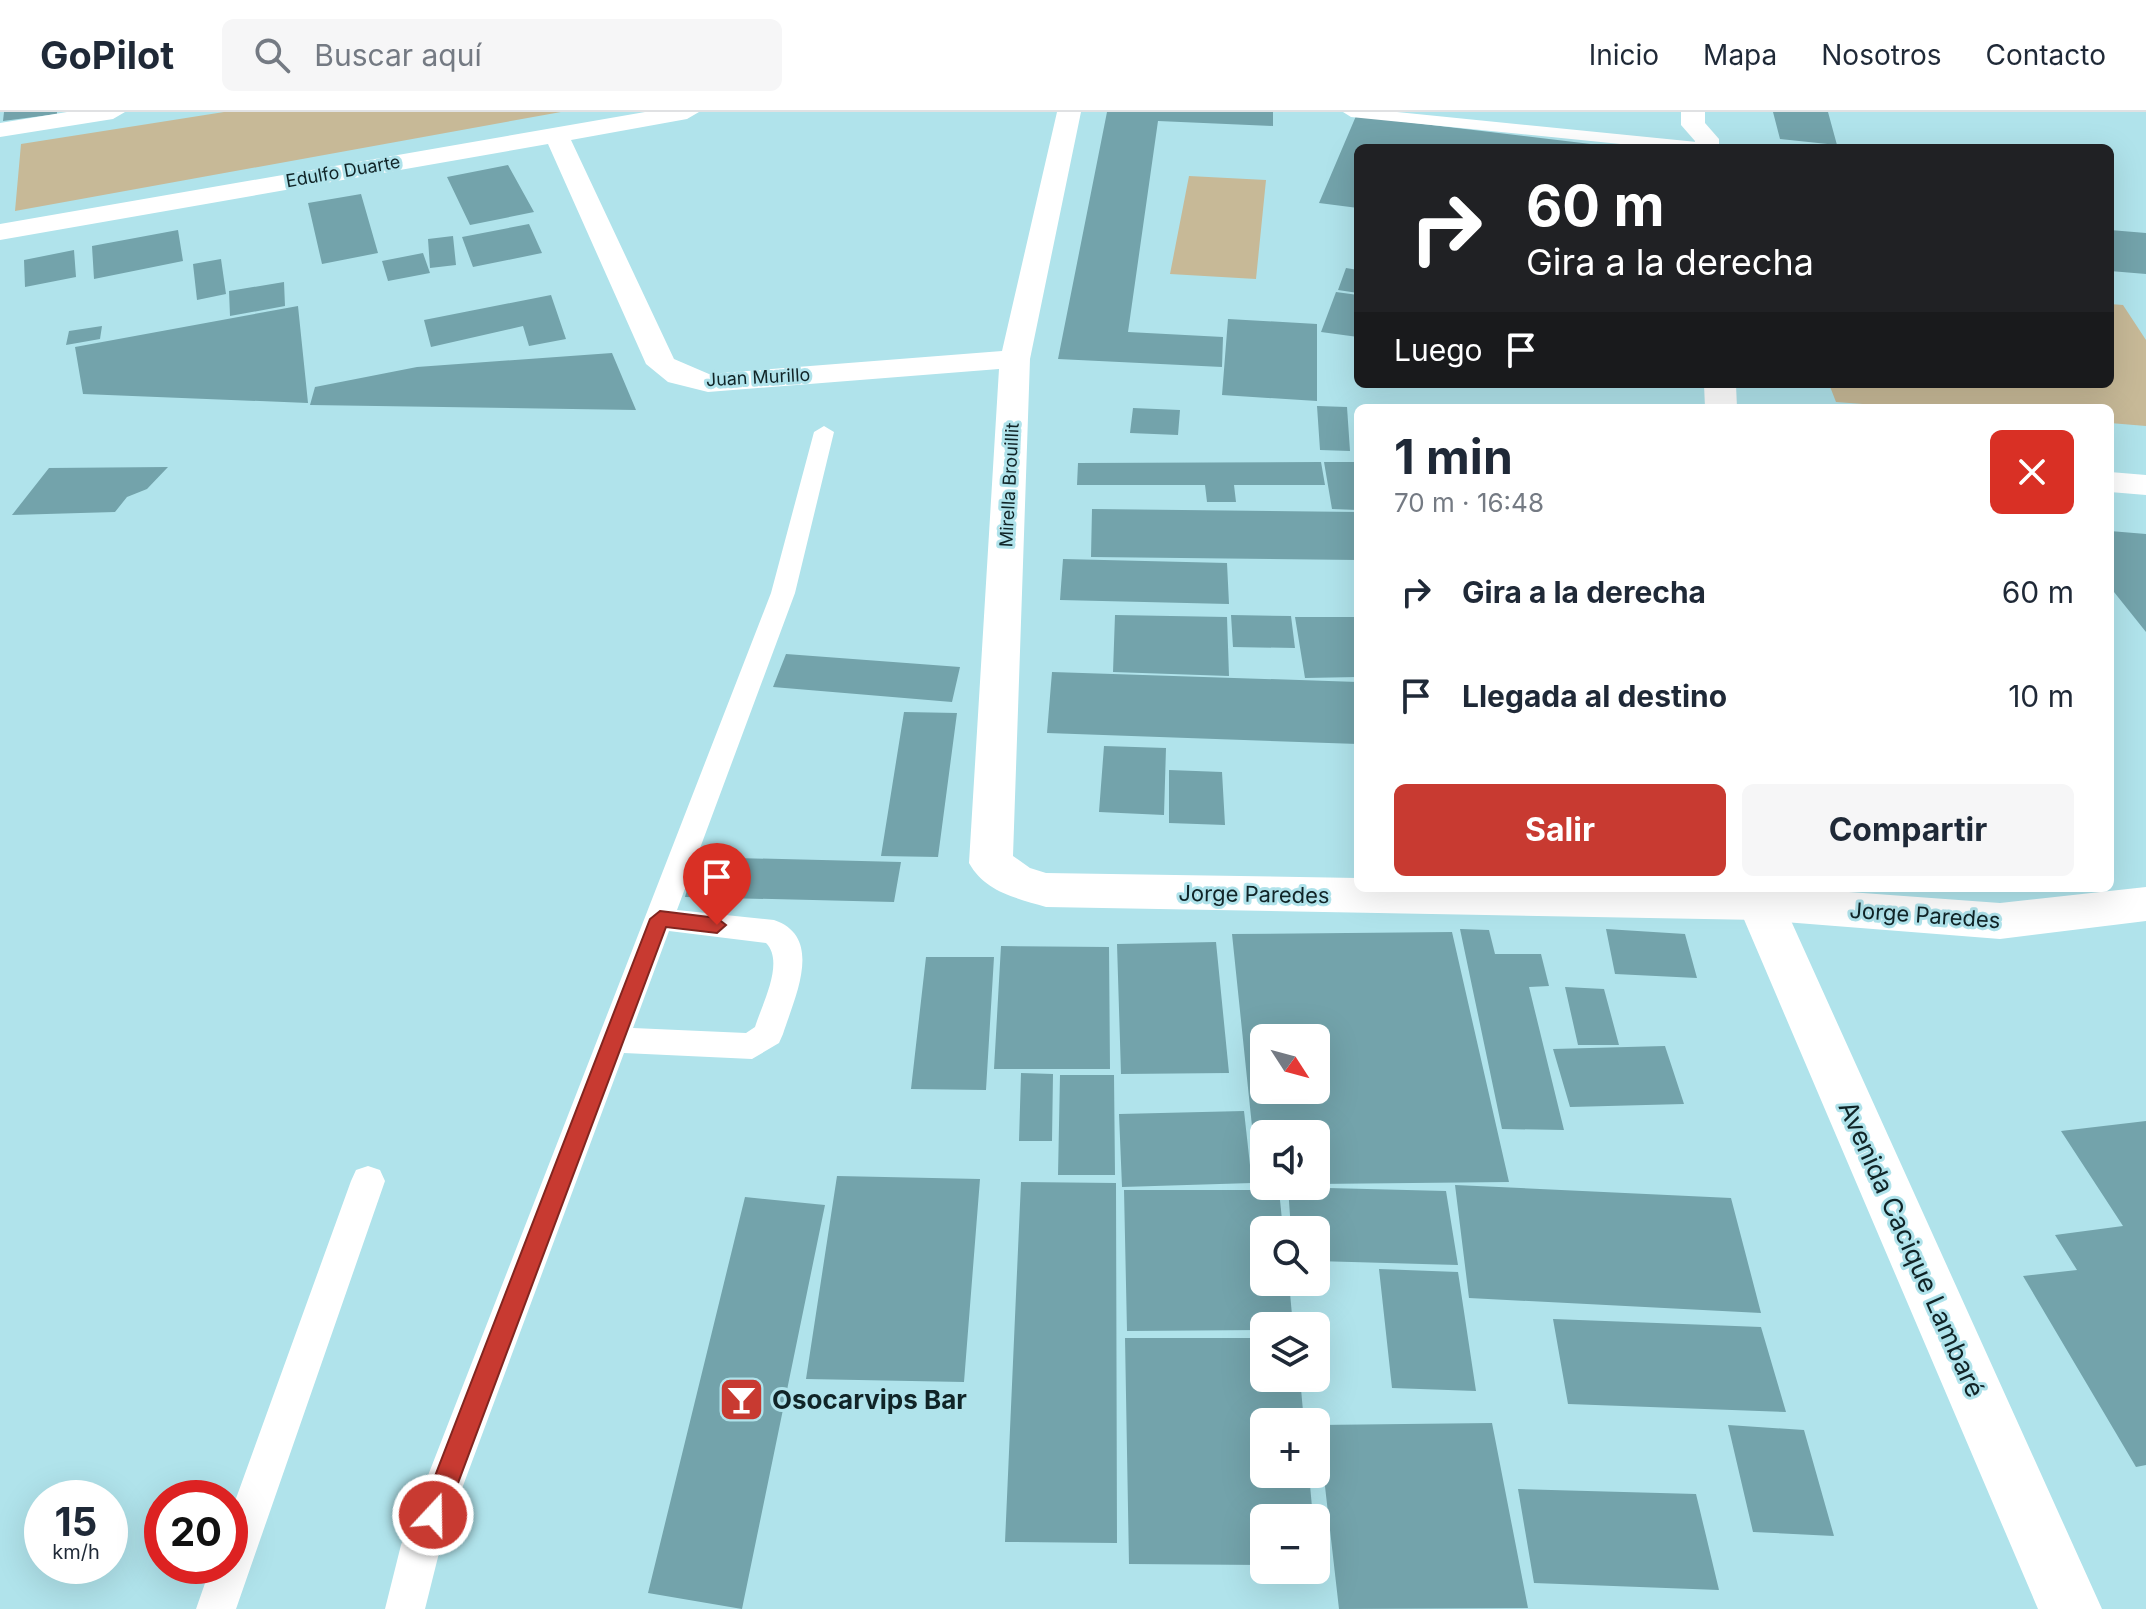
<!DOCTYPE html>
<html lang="es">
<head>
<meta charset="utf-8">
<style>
  :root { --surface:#fff; --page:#f6f6f7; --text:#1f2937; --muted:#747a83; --line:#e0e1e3; --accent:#c83a31 }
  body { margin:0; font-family:Inter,sans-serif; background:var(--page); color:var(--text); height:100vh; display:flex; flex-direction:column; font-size:30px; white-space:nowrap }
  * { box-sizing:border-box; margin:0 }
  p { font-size:26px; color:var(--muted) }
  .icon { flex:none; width:44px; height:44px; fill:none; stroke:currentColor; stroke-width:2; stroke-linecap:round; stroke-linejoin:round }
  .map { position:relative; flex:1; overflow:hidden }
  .details { position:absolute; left:1354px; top:292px; width:760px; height:488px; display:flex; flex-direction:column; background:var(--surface); border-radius:12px; box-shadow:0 8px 32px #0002 }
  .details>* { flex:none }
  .banner { position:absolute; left:1354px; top:32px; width:760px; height:244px; border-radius:12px; box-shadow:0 8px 32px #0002; background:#202124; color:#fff; overflow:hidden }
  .needle { width:52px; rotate:126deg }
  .buttons { position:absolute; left:1250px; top:912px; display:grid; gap:16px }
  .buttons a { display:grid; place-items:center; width:80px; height:80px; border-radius:12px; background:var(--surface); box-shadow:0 8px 32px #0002; font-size:40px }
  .speed { position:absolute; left:24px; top:1368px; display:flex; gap:16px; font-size:40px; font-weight:700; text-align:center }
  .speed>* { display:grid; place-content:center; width:104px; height:104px; border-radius:50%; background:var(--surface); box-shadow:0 8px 32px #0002; line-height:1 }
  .speed small { font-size:20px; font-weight:400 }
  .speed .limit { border:12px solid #d22; background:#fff; color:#111 }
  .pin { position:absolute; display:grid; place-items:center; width:68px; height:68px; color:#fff; margin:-82px -34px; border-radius:50% 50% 50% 0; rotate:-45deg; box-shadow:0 0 8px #0007 }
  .pin .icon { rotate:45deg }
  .me { position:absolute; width:88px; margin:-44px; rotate:21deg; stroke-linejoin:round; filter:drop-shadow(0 0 6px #0008) }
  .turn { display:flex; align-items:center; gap:28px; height:168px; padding:0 40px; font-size:36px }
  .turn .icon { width:104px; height:104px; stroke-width:2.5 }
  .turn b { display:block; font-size:56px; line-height:68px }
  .then { display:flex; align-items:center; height:76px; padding:0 40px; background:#0003; gap:16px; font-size:30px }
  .round { display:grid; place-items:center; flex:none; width:84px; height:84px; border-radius:12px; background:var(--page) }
  .overview { display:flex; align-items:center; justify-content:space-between; height:136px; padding:0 40px }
  h1 { font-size:48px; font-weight:700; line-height:60px }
  .cta { display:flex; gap:16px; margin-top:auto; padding:16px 40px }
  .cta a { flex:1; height:92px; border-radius:12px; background:var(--accent); color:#fff; font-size:32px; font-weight:700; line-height:92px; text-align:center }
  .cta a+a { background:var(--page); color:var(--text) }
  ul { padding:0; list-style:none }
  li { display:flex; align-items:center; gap:24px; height:104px; padding:0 40px }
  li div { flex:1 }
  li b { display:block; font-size:30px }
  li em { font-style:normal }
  header { display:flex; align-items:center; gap:48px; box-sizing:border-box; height:112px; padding:0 40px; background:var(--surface); border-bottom:2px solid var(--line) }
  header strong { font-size:38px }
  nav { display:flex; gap:44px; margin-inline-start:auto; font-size:28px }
  .search { width:560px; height:72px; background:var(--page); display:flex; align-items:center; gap:20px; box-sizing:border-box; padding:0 28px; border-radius:12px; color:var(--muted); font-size:30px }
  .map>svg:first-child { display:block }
  .green { fill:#c7b997 }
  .building { fill:#73a3ab; fill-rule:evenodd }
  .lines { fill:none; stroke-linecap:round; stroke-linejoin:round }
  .lane { fill:#fff; fill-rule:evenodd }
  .street { fill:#fff; fill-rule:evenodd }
  .primary { fill:#fff; fill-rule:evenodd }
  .route { fill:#c83a31; stroke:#822620; stroke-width:2 }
  .labels { text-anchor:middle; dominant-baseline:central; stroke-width:6; stroke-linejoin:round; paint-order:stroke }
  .far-street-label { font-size:18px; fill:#102427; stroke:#b0e3eb }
  .street-label { font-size:22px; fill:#102427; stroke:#b0e3eb }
  .near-street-label { font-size:26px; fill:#102427; stroke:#b0e3eb }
  .near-poi-label { font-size:26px; font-weight:bold; fill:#102427; stroke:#b0e3eb; text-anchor:start }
</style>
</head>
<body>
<header>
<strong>GoPilot</strong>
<div class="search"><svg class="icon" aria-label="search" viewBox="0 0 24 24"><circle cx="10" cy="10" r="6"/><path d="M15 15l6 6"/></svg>Buscar aquí</div>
<nav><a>Inicio</a><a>Mapa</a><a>Nosotros</a><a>Contacto</a></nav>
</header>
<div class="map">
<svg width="2146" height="1497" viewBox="0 0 2146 1497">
  <rect width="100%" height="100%" fill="#b0e3eb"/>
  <path class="green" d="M224 0H561L15 99 21 32Z
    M1189 64 1266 68 1256 167 1170 162Z
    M2110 192 2123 193 2146 228V314L2110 311V296H1917L1836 290 1829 272H2110Z"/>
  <path class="building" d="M4 0H57V2L3 9Z
    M1107 0H1273V14L1158 9 1128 220 1223 225 1222 255 1058 247Z
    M1773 0H1828L1837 33 1780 27Z
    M1356 4 1599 33 1598 36H1358V96L1319 91Z
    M508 53 534 100 470 113 447 65Z
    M361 82 378 141 322 152 308 91Z
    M529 112 542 141 473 155 462 125Z
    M178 118 183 149 94 167 92 134Z
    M2110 118 2146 121V162L2110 159Z
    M453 124 456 153 430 156 428 127Z
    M74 138 76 165 25 175 24 148Z
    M423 141 430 161 388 169 382 149Z
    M221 147 226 182 197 188 193 152Z
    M1346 156 1358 158V181L1338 178Z
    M284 170 285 194 230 204 229 179Z
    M1336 180 1358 183V225L1321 220Z
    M551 183 566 227 529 234 523 214 431 235 424 208Z
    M298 194 308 291 83 282 75 235Z
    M1228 207 1317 212V289L1222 283Z
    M102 214 100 227 66 233 69 219Z
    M612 241 636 298 310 293 315 275 417 255Z
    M1317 294 1347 295 1350 339 1320 338Z
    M1133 296 1180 298 1178 323 1130 321Z
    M1321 350 1325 373H1234L1236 390H1207L1205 373H1077L1078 351Z
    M1324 350H1358V398L1332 397Z
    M168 355 147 377 127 385 115 400 12 403 49 356Z
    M1092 397 1358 400V448L1091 445Z
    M2110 419 2146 422V520L2110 475Z
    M1063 447 1227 451 1229 492 1060 488Z
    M1115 503 1227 505 1229 564 1113 560Z
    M1231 503 1291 504 1295 536 1233 535Z
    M1295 505H1358V565L1305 566Z
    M786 542 960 555 952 590 773 575Z
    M1052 560 1358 570V632L1047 621Z
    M904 600 957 601 938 745 881 744Z
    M1104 634 1166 636 1164 703 1099 700Z
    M1169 658 1222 660 1225 713 1169 711Z
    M696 745 901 750 894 790 685 785Z
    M1460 817 1489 818 1495 842H1541L1549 874 1529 875 1564 1018 1502 1017Z
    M1606 817 1685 822 1697 866 1615 862Z
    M1452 820 1509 1070 1316 1072V1022H1264V1072H1258L1232 822ZM1264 926H1316V978H1264Z
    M1216 830 1229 961 1121 962 1117 832Z
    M1001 834 1109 835 1110 957H994Z
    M926 845H994L986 978 911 977Z
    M1565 875 1604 877 1619 933H1578Z
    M1665 934 1684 992 1570 995 1553 937Z
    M1021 961 1053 962 1052 1029H1019Z
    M1060 963H1114L1115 1063H1058Z
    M1244 999 1252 1071 1122 1075 1119 1002Z
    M2146 1009V1353L2136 1355 2023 1164 2077 1158 2055 1123 2123 1114 2061 1019Z
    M837 1064 980 1067 964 1270 806 1267Z
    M1021 1070 1116 1071 1117 1431 1005 1430Z
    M1455 1073 1731 1086 1761 1201 1469 1186Z
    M1288 1075 1446 1079 1458 1153 1316 1149V1118H1291Z
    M1124 1078H1279L1283 1118H1264V1170H1289L1293 1214H1264V1218L1127 1219Z
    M745 1085 825 1093 742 1497 648 1481Z
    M1379 1157 1458 1160 1476 1279 1392 1276Z
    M1553 1207 1761 1215 1786 1300 1568 1292Z
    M1125 1226H1264V1266H1300L1304 1310H1264V1362H1309L1313 1406H1264V1453L1129 1452Z
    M1492 1311 1528 1496 1339 1497 1318 1313Z
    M1728 1313 1804 1318 1834 1424 1753 1420Z
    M1518 1377 1696 1382 1719 1478 1534 1471Z"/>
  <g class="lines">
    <path class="lane" d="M1343 0H1397L1707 31 1715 36H1660L1351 5Z
      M824 314 834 320 795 481 677 798 774 808C825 825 794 887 783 922L779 931 752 947 624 941 441 1433 425 1497H385L401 1433 771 481 814 320ZM669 819 766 831C785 850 762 892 755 915L746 921 633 916Z
      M368 1054 380 1058 385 1069 236 1497H196L211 1454H230V1403L351 1069 356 1058Z"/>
    <path class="street" d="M67 0H125L113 7 0 25V11Z
      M645 0H699L687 7 571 28 674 247 709 262 1002 239 1057 0H1081L1030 247 1013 744 1030 756 1046 761 1358 766V776H1794L2000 791 2146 775V809L2000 827 1760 808 1046 795C1016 786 985 780 969 751L999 257 708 280 668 270 646 252 548 32 0 128V112Z
      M2110 360 2146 363V383L2110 380Z"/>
    <path class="primary" d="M1681 0H1705V11L1719 27V36H1695V29L1681 13Z
      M1704 272H1736L1737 296H1705Z
      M1737 776H1781L1783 791 2102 1497H2038L1737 791Z"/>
  </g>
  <path class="route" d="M660 799 717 806 726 813 717 821 666 815 446 1403 442 1412 433 1416 424 1412 420 1403 650 807Z"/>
  <defs>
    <symbol id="bar-square" viewBox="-11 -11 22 22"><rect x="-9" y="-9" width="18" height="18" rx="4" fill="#c83a31" stroke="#b0e3eb"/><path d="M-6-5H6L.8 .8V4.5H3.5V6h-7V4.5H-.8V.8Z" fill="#fff"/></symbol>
  </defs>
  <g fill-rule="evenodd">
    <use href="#bar-square" x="716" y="1262" width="51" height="51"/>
  </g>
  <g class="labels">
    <g class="far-street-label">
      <text transform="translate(343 59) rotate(-10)">Edulfo Duarte</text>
      <text transform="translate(758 265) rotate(-3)">Juan Murillo</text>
      <text transform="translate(1009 373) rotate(-87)">Mirella Brouillit</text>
    </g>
    <g class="street-label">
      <text transform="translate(1254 782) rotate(1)">Jorge Paredes</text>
      <text transform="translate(1925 803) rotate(4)">Jorge Paredes</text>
    </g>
    <g class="near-street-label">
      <text transform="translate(1912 1137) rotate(66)">Avenida Cacique Lambaré</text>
    </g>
    <g class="near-poi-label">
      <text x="772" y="1287">Osocarvips Bar</text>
    </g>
  </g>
</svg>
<div class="buttons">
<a><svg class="needle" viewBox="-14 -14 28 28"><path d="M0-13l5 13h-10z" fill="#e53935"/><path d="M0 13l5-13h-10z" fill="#747a83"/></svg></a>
<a><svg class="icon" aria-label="sound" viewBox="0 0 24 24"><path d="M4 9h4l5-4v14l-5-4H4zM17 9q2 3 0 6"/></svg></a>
<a><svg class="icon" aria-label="search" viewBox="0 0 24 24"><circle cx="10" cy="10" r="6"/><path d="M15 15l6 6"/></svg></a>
<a><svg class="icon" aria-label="layers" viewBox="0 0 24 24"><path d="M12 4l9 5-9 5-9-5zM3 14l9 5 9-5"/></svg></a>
<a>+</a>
<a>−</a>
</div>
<div class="speed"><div>15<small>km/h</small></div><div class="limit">20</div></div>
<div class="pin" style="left:717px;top:813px;background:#d93025"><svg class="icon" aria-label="arrive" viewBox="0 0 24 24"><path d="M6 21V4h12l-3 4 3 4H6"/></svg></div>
<svg class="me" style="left:433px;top:1403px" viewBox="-20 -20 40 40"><circle r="17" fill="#c83a31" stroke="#fff" stroke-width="3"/><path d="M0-11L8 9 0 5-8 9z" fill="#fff"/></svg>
<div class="banner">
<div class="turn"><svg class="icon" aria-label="right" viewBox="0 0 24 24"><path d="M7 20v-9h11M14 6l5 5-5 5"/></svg><div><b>60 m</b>Gira a la derecha</div></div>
<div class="then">Luego<svg class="icon" aria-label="arrive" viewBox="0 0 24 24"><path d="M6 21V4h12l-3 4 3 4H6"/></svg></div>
</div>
<section class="details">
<div class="overview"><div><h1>1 min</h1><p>70 m · 16:48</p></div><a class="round" style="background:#d93025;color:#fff"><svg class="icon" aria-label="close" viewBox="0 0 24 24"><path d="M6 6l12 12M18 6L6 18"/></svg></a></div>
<ul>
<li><svg class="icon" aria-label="right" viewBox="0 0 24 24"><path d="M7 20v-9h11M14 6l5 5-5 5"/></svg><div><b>Gira a la derecha</b></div><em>60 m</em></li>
<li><svg class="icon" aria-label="arrive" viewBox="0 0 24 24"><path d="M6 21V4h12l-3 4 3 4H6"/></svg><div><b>Llegada al destino</b></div><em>10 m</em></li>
</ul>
<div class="cta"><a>Salir</a><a>Compartir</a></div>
</section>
</div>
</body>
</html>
